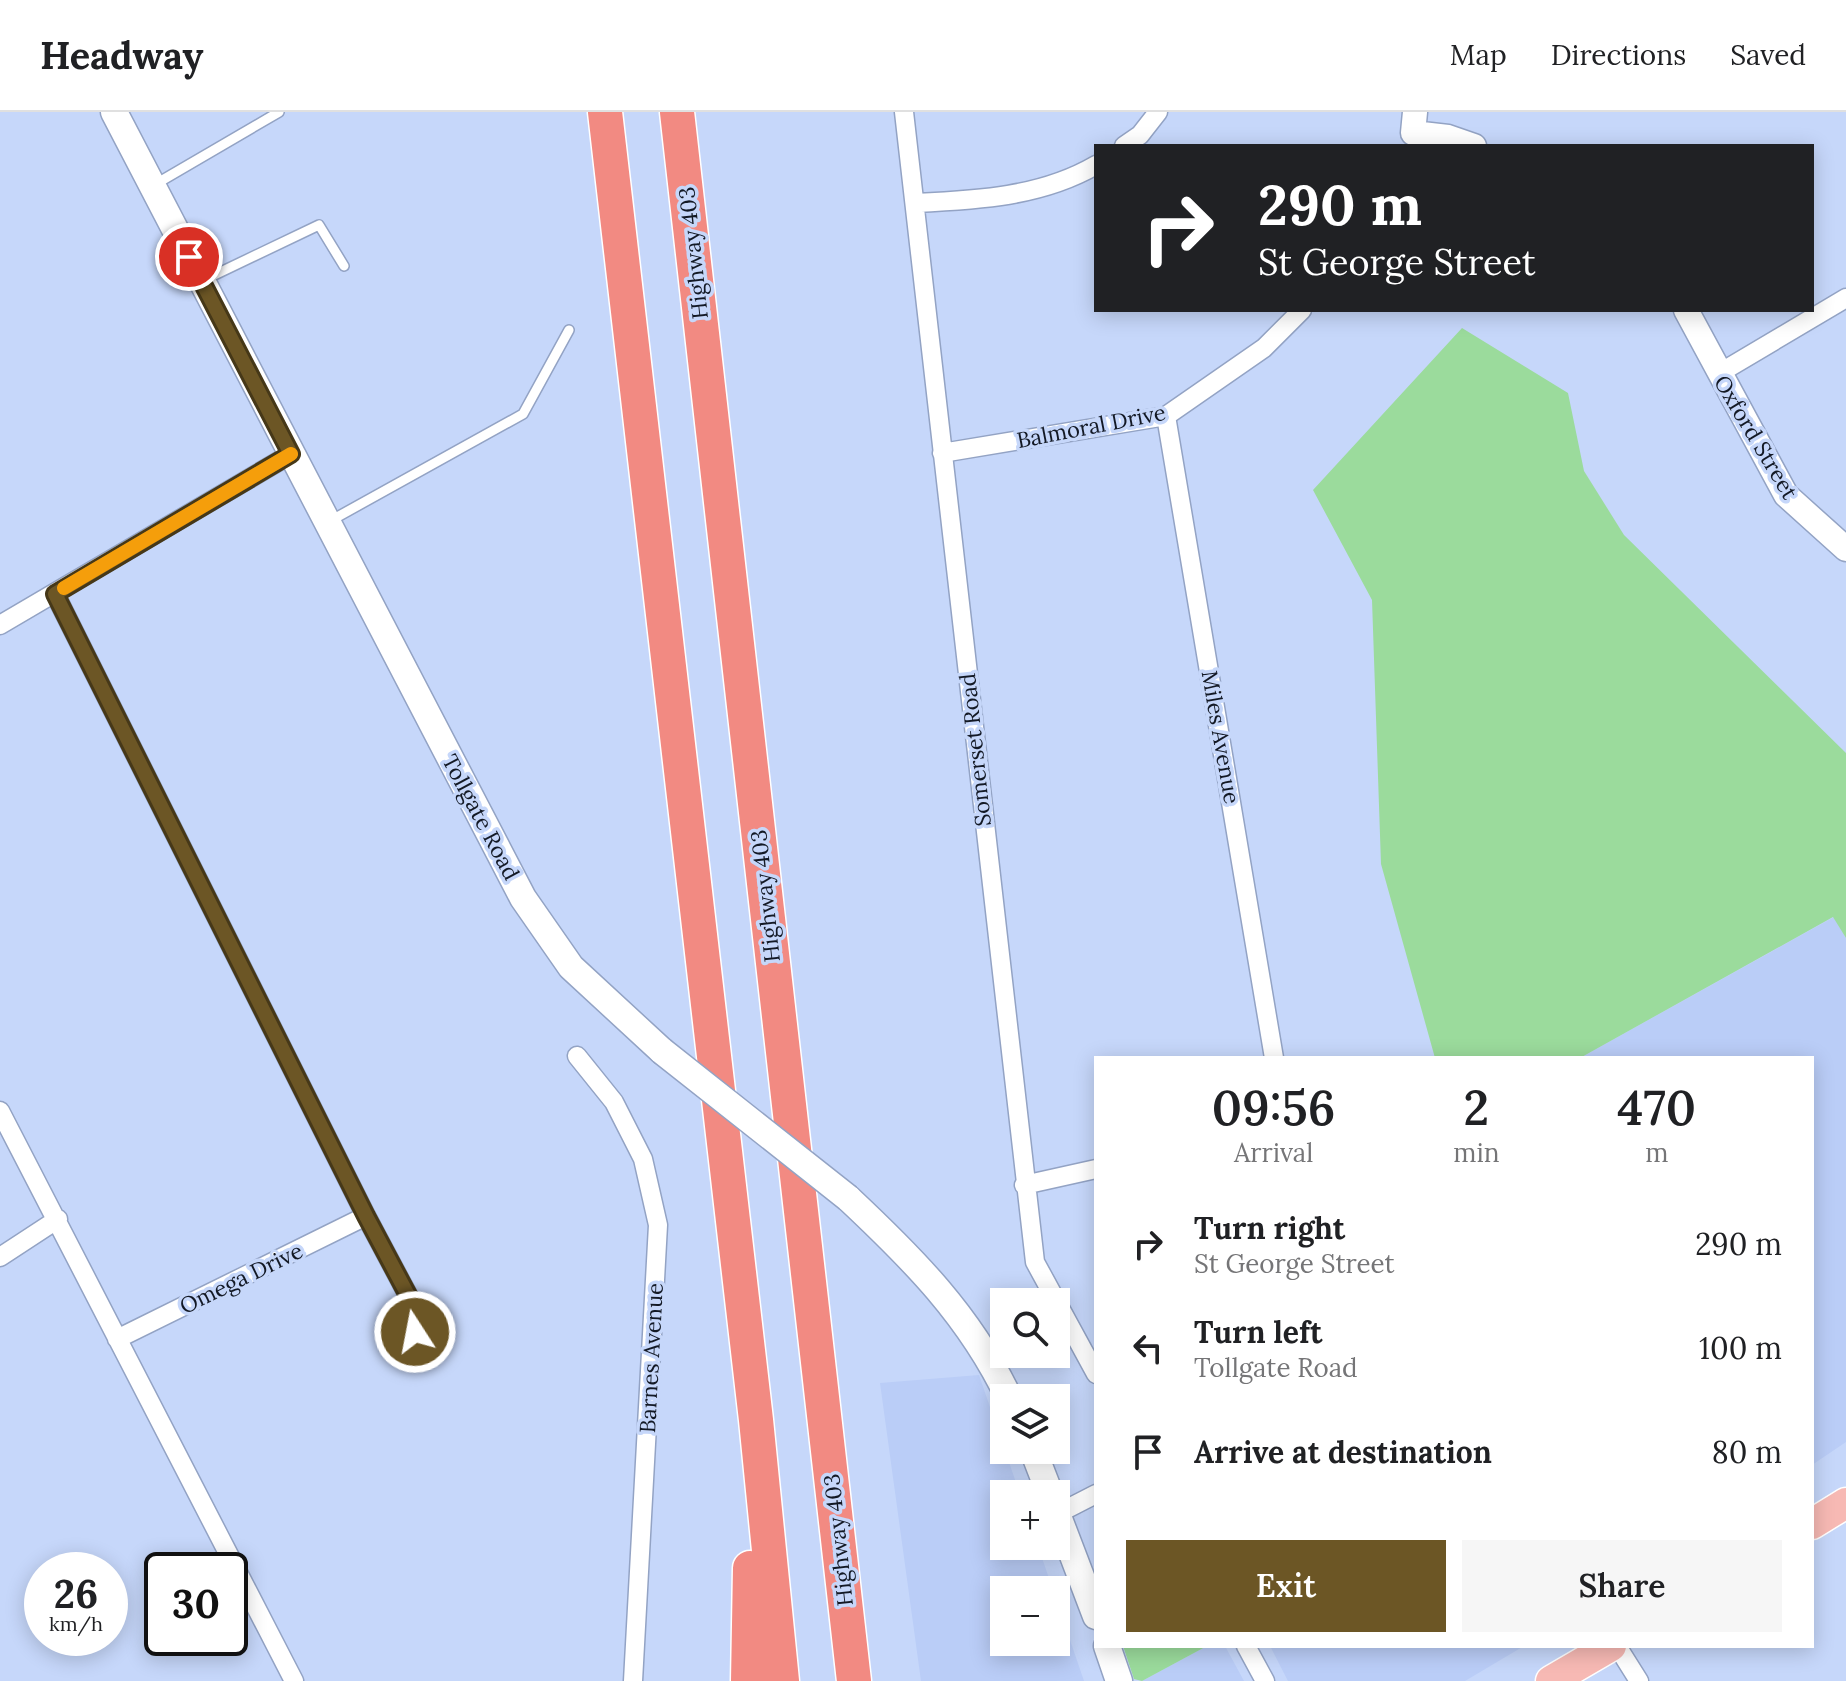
<!DOCTYPE html>
<html lang="en">
<head>
<meta charset="utf-8">
<style>
  :root { --surface:#fff; --page:#f6f6f6; --text:#202124; --muted:#757577; --line:#e0e0e0; --accent:#6c5625 }
  body { margin:0; font-family:Lora,serif; background:var(--page); color:var(--text); height:100vh; display:flex; flex-direction:column; font-size:30px; white-space:nowrap }
  * { box-sizing:border-box; margin:0 }
  p { font-size:26px; color:var(--muted) }
  .icon { flex:none; width:44px; height:44px; fill:none; stroke:currentColor; stroke-width:2; stroke-linecap:round; stroke-linejoin:round }
  .map { position:relative; flex:1; overflow:hidden }
  .details { position:absolute; left:1094px; top:944px; width:720px; height:592px; display:flex; flex-direction:column; background:var(--surface); border-radius:0px; box-shadow:0 4px 20px #0003 }
  .details>* { flex:none }
  .hud { position:absolute; left:1094px; top:32px; width:720px; height:168px; border-radius:0px; box-shadow:0 4px 20px #0003; background:#202124; color:#fff; overflow:hidden }
  .fabs { position:absolute; left:990px; top:1176px; display:grid; gap:16px }
  .fabs a { display:grid; place-items:center; width:80px; height:80px; border-radius:0px; background:var(--surface); box-shadow:0 4px 20px #0003; font-size:40px }
  .speed { position:absolute; left:24px; top:1440px; display:flex; gap:16px; font-size:40px; font-weight:700; text-align:center }
  .speed>* { display:grid; place-content:center; width:104px; height:104px; border-radius:50%; background:var(--surface); box-shadow:0 4px 20px #0003; line-height:1 }
  .speed small { font-size:20px; font-weight:400 }
  .speed .limit { border:4px solid #111; border-radius:12px; background:#fff; color:#111 }
  .pin { position:absolute; display:grid; place-items:center; width:68px; height:68px; color:#fff; margin:-34px; border:4px solid #fff; border-radius:50%; box-shadow:0 2px 8px #0007 }
  .me { position:absolute; width:88px; margin:-44px; rotate:349deg; stroke-linejoin:round; filter:drop-shadow(0 0 6px #0008) }
  .turn { display:flex; align-items:center; gap:28px; height:168px; padding:0 32px; font-size:36px }
  .turn .icon { width:104px; height:104px; stroke-width:2.5 }
  .turn b { display:block; font-size:56px; line-height:68px }
  .eta { display:flex; justify-content:space-evenly; align-items:center; height:136px; text-align:center }
  .eta b { font-size:48px; font-weight:600; line-height:56px }
  .action { display:flex; gap:16px; margin-top:auto; padding:16px 32px }
  .action a { flex:1; height:92px; border-radius:0px; background:var(--accent); color:#fff; font-size:32px; font-weight:600; line-height:92px; text-align:center }
  .action a+a { background:var(--page); color:var(--text) }
  ul { padding:0; list-style:none }
  li { display:flex; align-items:center; gap:24px; height:104px; padding:0 32px }
  li div { flex:1 }
  li b { display:block; font-size:30px }
  li em { font-style:normal }
  header { display:flex; align-items:center; gap:48px; box-sizing:border-box; height:112px; padding:0 40px; background:var(--surface); border-bottom:2px solid var(--line) }
  header strong { font-size:38px }
  nav { display:flex; gap:44px; margin-inline-start:auto; font-size:28px }
  .map>svg:first-child { display:block }
  .built { fill:#bacdf7 }
  .green { fill:#9bdb9c }
  .lines { fill:none; stroke-linecap:round; stroke-linejoin:round }
  .service-casing { stroke:#93a3c4; stroke-width:12 }
  .minor-casing { stroke:#93a3c4; stroke-width:21 }
  .tertiary-casing { stroke:#93a3c4; stroke-width:27 }
  .secondary-casing { stroke:#93a3c4; stroke-width:29 }
  .primary-casing { stroke:#fff; stroke-width:33 }
  .motorway-casing { stroke:#fff; stroke-width:37 }
  .service { stroke:#fff; stroke-width:9 }
  .minor { stroke:#fff; stroke-width:18 }
  .tertiary { stroke:#fff; stroke-width:24 }
  .secondary { stroke:#fff; stroke-width:26 }
  .primary { stroke:#f7b9b4; stroke-width:30 }
  .motorway { stroke:#f28a82; stroke-width:34 }
  .secondary-bridge-casing { stroke:#93a3c4; stroke-width:29; stroke-linecap:butt }
  .secondary-bridge { stroke:#fff; stroke-width:26 }
  .route-casing { stroke:#463818; stroke-width:20 }
  .route { stroke:#6c5625; stroke-width:14 }
  .slow { stroke:#f59e0b; stroke-width:14 }
  .labels { text-anchor:middle; dominant-baseline:central; stroke-width:7; stroke-linejoin:round; paint-order:stroke }
  .street-label { font-size:22px; fill:#131925; stroke:#c6d7fa }
</style>
</head>
<body>
<header>
<strong>Headway</strong>
<nav><a>Map</a><a>Directions</a><a>Saved</a></nav>
</header>
<div class="map">
<svg width="1846" height="1569" viewBox="0 0 1846 1569">
  <rect width="100%" height="100%" fill="#c6d7fa"/>
  <path class="built" d="M1834 805 1846 826V1330L1812 1353V946H1580Z
    M979 1263 1020 1382H1004V1434H1038L1053 1478H1004V1530H1056V1487L1084 1569H921L880 1271Z
    M1207 1534H1225L1244 1569H1142Z
    M1270 1534H1524L1465 1569H1288Z"/>
  <path class="green" d="M1462 216 1568 281 1584 359 1624 423 1846 641V826L1833 805 1580 946H1435L1381 752 1372 488 1313 378Z
    M1123 1534H1207L1142 1569 1134 1567Z"/>
  <g class="lines">
    <defs>
      <path id="service" d="M154 73 279 0
        M206 167 319 113 344 154
        M330 409 523 302 569 218"/>
      <path id="minor" d="M904 0 1035 1150 1096 1262
        M1124 34 1140 23 1158 0
        M915 91C977 88 1041 85 1096 53
        M1718 262 1846 186
        M1166 304 1274 946
        M942 341 1166 304 1264 236 1302 198
        M55 482 366 1104 409 1185 415 1220
        M0 513 291 342
        M577 944 614 990 643 1047 658 1113 633 1569
        M0 999 294 1569
        M1024 1073 1096 1057
        M0 1145 58 1107
        M117 1227 366 1104
        M1057 1402 1096 1382
        M1246 1534 1265 1569
        M1617 1534 1639 1569"/>
      <path id="tertiary" d="M1415 0 1413 21 1448 25 1474 34
        M1686 198 1786 383 1846 437"/>
      <path id="secondary" d="M114 0 523 786 571 855 662 939
        M848 1086C913 1147 970 1204 1009 1286
        M1033 1338 1050 1382
        M1056 1399 1096 1504
        M1107 1534 1119 1569"/>
      <path id="primary" d="M1812 1412 1846 1391
        M1551 1569 1611 1534"/>
      <path id="motorway" d="M605 0 756 1308 782 1569
        M677 0 854 1569
        M748 1569 750 1456"/>
    </defs>
    <use href="#service" class="service-casing"/>
    <use href="#minor" class="minor-casing"/>
    <use href="#tertiary" class="tertiary-casing"/>
    <use href="#secondary" class="secondary-casing"/>
    <use href="#primary" class="primary-casing"/>
    <use href="#motorway" class="motorway-casing"/>
    <use href="#service" class="service"/>
    <use href="#minor" class="minor"/>
    <use href="#tertiary" class="tertiary"/>
    <use href="#secondary" class="secondary"/>
    <use href="#primary" class="primary"/>
    <use href="#motorway" class="motorway"/>
    <defs>
      <path id="secondary-bridge" d="M662 939 848 1086"/>
    </defs>
    <use href="#secondary-bridge" class="secondary-bridge-casing"/>
    <use href="#secondary-bridge" class="secondary-bridge"/>
  </g>
  <g class="lines">
    <defs>
      <path id="route" d="M189 145 291 342 55 482 366 1104 409 1185 415 1220"/>
    </defs>
    <use href="#route" class="route-casing"/>
    <use href="#route" class="route"/>
    <path class="slow" d="M64 476 291 342"/>
  </g>
  <g class="labels">
    <g class="street-label">
      <text transform="translate(693 141) rotate(-96)">Highway 403</text>
      <text transform="translate(1091 314) rotate(-11)">Balmoral Drive</text>
      <text transform="translate(1756 325) rotate(59)">Oxford Street</text>
      <text transform="translate(1221 625) rotate(80)">Miles Avenue</text>
      <text transform="translate(975 638) rotate(-96)">Somerset Road</text>
      <text transform="translate(481 705) rotate(62)">Tollgate Road</text>
      <text transform="translate(765 784) rotate(-96)">Highway 403</text>
      <text transform="translate(241 1166) rotate(-26)">Omega Drive</text>
      <text transform="translate(651 1246) rotate(-87)">Barnes Avenue</text>
      <text transform="translate(838 1428) rotate(-96)">Highway 403</text>
    </g>
  </g>
</svg>
<div class="fabs">
<a><svg class="icon" aria-label="search" viewBox="0 0 24 24"><circle cx="10" cy="10" r="6"/><path d="M15 15l6 6"/></svg></a>
<a><svg class="icon" aria-label="layers" viewBox="0 0 24 24"><path d="M12 4l9 5-9 5-9-5zM3 14l9 5 9-5"/></svg></a>
<a>+</a>
<a>−</a>
</div>
<div class="speed"><div>26<small>km/h</small></div><div class="limit">30</div></div>
<div class="pin" style="left:189px;top:145px;background:#d93025"><svg class="icon" aria-label="arrive" viewBox="0 0 24 24"><path d="M6 21V4h12l-3 4 3 4H6"/></svg></div>
<svg class="me" style="left:415px;top:1220px" viewBox="-20 -20 40 40"><circle r="17" fill="#6c5625" stroke="#fff" stroke-width="3"/><path d="M0-11L8 9 0 5-8 9z" fill="#fff"/></svg>
<div class="hud">
<div class="turn"><svg class="icon" aria-label="right" viewBox="0 0 24 24"><path d="M7 20v-9h11M14 6l5 5-5 5"/></svg><div><b>290 m</b>St George Street</div></div>
</div>
<section class="details">
<div class="eta">
<div><b>09:56</b><p>Arrival</p></div>
<div><b>2</b><p>min</p></div>
<div><b>470</b><p>m</p></div>
</div>
<ul>
<li><svg class="icon" aria-label="right" viewBox="0 0 24 24"><path d="M7 20v-9h11M14 6l5 5-5 5"/></svg><div><b>Turn right</b><p>St George Street</p></div><em>290 m</em></li>
<li><svg class="icon" aria-label="left" viewBox="0 0 24 24"><path d="M17 20v-9H6M10 6l-5 5 5 5"/></svg><div><b>Turn left</b><p>Tollgate Road</p></div><em>100 m</em></li>
<li><svg class="icon" aria-label="arrive" viewBox="0 0 24 24"><path d="M6 21V4h12l-3 4 3 4H6"/></svg><div><b>Arrive at destination</b></div><em>80 m</em></li>
</ul>
<div class="action"><a>Exit</a><a>Share</a></div>
</section>
</div>
</body>
</html>
